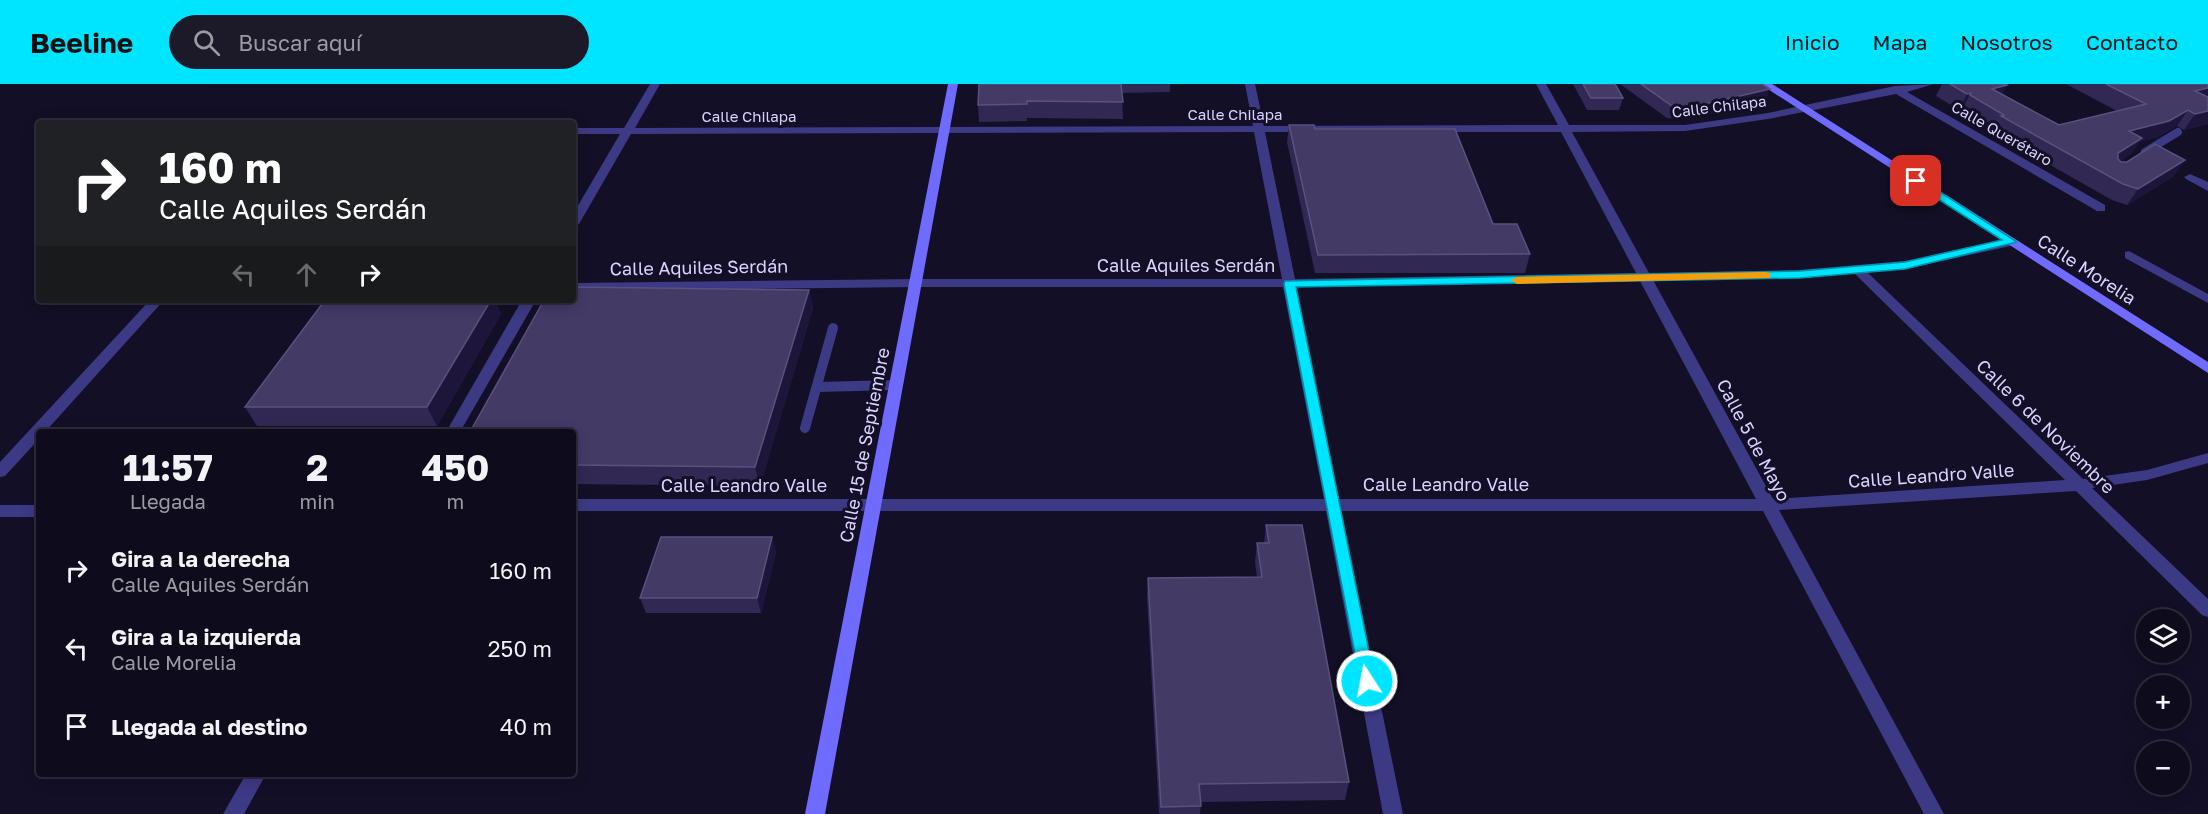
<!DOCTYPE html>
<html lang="es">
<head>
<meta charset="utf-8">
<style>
  :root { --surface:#0e0b1c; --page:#1c1929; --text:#f1f3f6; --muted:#9b9ba3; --line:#2e2b3b; --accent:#00e5ff }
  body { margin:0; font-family:"Golos Text",sans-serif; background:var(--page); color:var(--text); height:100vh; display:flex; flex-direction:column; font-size:22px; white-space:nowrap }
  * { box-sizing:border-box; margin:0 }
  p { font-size:20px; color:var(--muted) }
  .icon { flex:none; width:33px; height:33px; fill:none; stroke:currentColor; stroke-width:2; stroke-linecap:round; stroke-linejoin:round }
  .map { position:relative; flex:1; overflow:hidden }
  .drawer { position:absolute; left:36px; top:345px; width:540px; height:348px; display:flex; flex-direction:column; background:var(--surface); border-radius:6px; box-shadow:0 3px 15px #0003,0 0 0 2px var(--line) }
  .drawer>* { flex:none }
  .top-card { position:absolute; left:36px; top:36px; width:540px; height:183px; border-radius:6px; box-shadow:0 3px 15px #0003,0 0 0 2px var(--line); background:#202124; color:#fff; overflow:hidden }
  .buttons { position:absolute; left:2136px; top:525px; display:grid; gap:12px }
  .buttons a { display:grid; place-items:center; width:54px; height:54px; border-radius:50%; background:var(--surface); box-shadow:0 3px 15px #0003,0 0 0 2px var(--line); font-size:30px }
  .pin { position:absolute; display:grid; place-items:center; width:51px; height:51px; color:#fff; margin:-26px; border-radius:12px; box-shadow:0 3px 9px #0006 }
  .me { position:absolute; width:66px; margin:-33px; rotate:349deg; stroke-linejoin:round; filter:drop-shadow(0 0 4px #0008) }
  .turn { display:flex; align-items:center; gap:21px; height:126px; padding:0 24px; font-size:27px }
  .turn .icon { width:78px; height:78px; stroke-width:2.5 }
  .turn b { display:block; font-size:42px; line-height:51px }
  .lanes { display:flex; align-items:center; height:57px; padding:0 24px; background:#0003; justify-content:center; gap:30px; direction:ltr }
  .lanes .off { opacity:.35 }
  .eta { display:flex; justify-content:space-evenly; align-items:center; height:102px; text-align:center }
  .eta b { font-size:36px; font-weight:700; line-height:42px }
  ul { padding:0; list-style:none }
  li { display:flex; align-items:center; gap:18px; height:78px; padding:0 24px }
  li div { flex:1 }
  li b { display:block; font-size:22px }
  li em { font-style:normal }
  header { display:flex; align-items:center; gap:36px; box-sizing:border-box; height:84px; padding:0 30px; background:var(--accent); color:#111 }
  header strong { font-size:28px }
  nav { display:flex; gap:33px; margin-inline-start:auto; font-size:21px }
  .search { width:420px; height:54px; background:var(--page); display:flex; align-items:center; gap:15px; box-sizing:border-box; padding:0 21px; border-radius:33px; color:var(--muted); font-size:22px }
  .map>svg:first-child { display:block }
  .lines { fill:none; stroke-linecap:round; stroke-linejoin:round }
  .lane-far1 { stroke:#3d3a85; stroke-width:8 }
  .lane { stroke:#3d3a85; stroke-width:10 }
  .street { fill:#3d3a85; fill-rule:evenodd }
  .secondary { fill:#6f6bff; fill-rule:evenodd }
  .wall { fill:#312854 }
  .shaded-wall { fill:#1d163a }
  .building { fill:#433a66; stroke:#5a527e; stroke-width:1.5 }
  .route { fill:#00e5ff; stroke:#0095a6; stroke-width:1.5 }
  .slow { fill:#f59e0b }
  .labels { text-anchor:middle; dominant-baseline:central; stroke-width:6; stroke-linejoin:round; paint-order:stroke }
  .far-street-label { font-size:15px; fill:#d9d4ff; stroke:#130f26 }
  .street-label { font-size:18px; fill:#d9d4ff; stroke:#130f26 }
</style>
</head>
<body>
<header>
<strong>Beeline</strong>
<div class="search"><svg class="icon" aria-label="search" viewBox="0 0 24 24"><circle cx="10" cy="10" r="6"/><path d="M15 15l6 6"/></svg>Buscar aquí</div>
<nav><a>Inicio</a><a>Mapa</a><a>Nosotros</a><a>Contacto</a></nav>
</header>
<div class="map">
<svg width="2208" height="730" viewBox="0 0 2208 730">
  <rect width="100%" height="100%" fill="#130f26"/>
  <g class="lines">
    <path class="lane-far1" d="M2145 68 2178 48"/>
    <path class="lane" d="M817 303 895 301
      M805 344 833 244"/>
    <path class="street" d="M650 0H660L635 44 1253 42 1245 0H1255L1264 42 1558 41 1536 0H1546L1569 41H1685L1768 29 1895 2 1934 0 1907 8 2105 121V127H2097L1896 10 1768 35 1685 47 1572 48 1649 189 1800 186 1905 177 2011 154 2015 155V161L2011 162 1905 185 1867 188 2083 395 2147 386 2208 369V379L2147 396 2092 404 2208 515V533L2202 531 2076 407 1779 426 1944 730H1924L1763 427H1341L1403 730H1383L1326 427H573V415H1324L1283 203H915L573 207V199L915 195H1282L1254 48 631 50 579 140 573 144V130L620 50H573V44H624ZM1265 48H1561L1636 189 1295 195ZM1854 189 2065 396 1773 415 1653 196 1800 194ZM1640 197 1756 415H1339L1296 203Z
      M2190 90 2208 98V107L2186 95 2184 93Z
      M2129 167 2208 210V219L2125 174V168Z
      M150 216H164L45 348H39V355L5 392 0 393V378Z
      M522 216H536L460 348H446Z
      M0 421H39V433H0Z
      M246 690H266L244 730H223Z"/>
    <path class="secondary" d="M948 0H958L825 730H805Z
      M1760 0H1772L2208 278V289Z"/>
  </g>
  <path class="wall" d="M979 0H1170V8L1122 9 1123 35 1027 34V37L979 38 978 21Z
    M1573 0H1615L1623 14 1619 26H1587Z
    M1620 0H1762L1770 5 1765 17 1709 30 1682 35 1667 34Z
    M1942 0H2005L2007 1 2002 10 2059 41 2117 27 2066 0H2208V40L2184 46 2177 42 2158 53 2139 58 2131 70 2120 77 2174 92 2127 121 2112 116 1992 48 1993 46 1961 27 1962 25 1959 26 1936 12Z
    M1289 41 1315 45 1493 140 1530 170 1525 189H1315L1287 58Z
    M809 206 813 224 760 402 573 400V348Z
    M325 216H495L501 230 437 342H257L245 323Z
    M1266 441 1349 698 1345 716 1201 718 1200 730H1159L1147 513 1148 494 1257 493 1255 478 1257 459H1264Z
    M772 453 776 468 761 529H646L640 514Z"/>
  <path class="shaded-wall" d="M2007 1 1999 17 1992 5Z
    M2208 4V16L2195 7Z
    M1770 5 1765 17 1709 30 1682 35 1686 23Z
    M1971 9 1962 25 1959 26 1967 10Z
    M2188 26 2177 42 2158 53 2139 58 2131 70 2108 86 2118 69 2129 47Z
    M2208 27V40L2184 46 2195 30Z
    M2185 76 2174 92 2127 121 2138 105Z
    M809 206 813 224 760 402 755 383Z
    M491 216H495L501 230 437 342 427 323Z
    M772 453 776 468 761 529 757 514Z"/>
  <path class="building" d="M979 0H1121L1123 18 1027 17V20L978 21Z
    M1583 0H1615L1623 14H1591Z
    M1641 0H1762L1770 5 1714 18 1686 23 1672 22Z
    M1950 0H2005L2007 1 1992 5 2059 41 2146 20 2106 0H2208V4L2195 7 2208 13V27L2195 30 2188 26 2169 37 2129 47 2142 54 2118 69V75L2121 78H2127L2155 60 2185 76 2138 105 2123 100 2001 32 2004 31 1970 11 1971 9 1967 10Z
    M1289 41H1314L1315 45H1455L1493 140H1517L1530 170 1318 171Z
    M573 203 809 206 755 383 573 381V348H470L544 216H573Z
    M325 216H491L427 323H245Z
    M1266 441H1302L1349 698 1199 700 1201 722 1161 723 1148 494 1262 493 1257 459H1269Z
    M661 453H772L757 514H640Z"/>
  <path class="route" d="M1913 95H1920L2017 158 1905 185 1800 194 1296 203 1375 597 1373 601H1361L1284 200 1285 197 1800 187 1905 178 2002 156 1913 99Z"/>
  <path class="slow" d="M1765 188 1770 189V194L1517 200 1511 196 1517 193Z"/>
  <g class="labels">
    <g class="far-street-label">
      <text transform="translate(1719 22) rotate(-7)">Calle Chilapa</text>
      <text x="1235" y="30">Calle Chilapa</text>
      <text x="749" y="32">Calle Chilapa</text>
      <text transform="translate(2002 49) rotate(30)">Calle Querétaro</text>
    </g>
    <g class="street-label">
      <text x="1186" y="181">Calle Aquiles Serdán</text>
      <text transform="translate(699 183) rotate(-1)">Calle Aquiles Serdán</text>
      <text transform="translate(2087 185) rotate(33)">Calle Morelia</text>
      <text transform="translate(2046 342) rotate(44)">Calle 6 de Noviembre</text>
      <text transform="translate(1754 356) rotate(62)">Calle 5 de Mayo</text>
      <text transform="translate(864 361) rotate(-79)">Calle 15 de Septiembre</text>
      <text transform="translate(1931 391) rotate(-4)">Calle Leandro Valle</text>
      <text x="1446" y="400">Calle Leandro Valle</text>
      <text x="744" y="401">Calle Leandro Valle</text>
    </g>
  </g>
</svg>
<div class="buttons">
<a><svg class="icon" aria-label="layers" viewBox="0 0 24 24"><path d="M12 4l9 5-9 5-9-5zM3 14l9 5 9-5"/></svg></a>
<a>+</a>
<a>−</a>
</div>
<div class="pin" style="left:1916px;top:97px;background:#d93025"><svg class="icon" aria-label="arrive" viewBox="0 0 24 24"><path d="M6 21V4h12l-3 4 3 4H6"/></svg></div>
<svg class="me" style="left:1367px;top:597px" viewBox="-20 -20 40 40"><circle r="17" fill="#00e5ff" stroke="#fff" stroke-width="3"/><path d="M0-11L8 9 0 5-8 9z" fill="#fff"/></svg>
<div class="top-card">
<div class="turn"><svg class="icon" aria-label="right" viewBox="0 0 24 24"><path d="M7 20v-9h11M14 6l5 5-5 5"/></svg><div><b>160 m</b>Calle Aquiles Serdán</div></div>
<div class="lanes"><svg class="icon off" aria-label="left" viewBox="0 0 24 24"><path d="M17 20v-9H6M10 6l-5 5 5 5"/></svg><svg class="icon off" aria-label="ahead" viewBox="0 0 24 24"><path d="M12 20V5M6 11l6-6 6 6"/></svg><svg class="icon" aria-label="right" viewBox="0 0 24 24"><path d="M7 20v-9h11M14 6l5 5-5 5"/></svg></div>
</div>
<section class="drawer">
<div class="eta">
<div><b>11:57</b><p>Llegada</p></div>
<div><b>2</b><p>min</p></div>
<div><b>450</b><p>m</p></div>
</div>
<ul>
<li><svg class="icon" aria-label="right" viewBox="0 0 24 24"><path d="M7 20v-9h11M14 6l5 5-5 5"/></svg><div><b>Gira a la derecha</b><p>Calle Aquiles Serdán</p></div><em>160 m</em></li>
<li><svg class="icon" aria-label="left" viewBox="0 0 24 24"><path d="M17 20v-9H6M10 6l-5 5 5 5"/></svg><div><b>Gira a la izquierda</b><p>Calle Morelia</p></div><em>250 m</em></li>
<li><svg class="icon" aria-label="arrive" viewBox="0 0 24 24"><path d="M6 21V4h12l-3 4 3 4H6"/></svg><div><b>Llegada al destino</b></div><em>40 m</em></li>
</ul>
</section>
</div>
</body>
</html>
